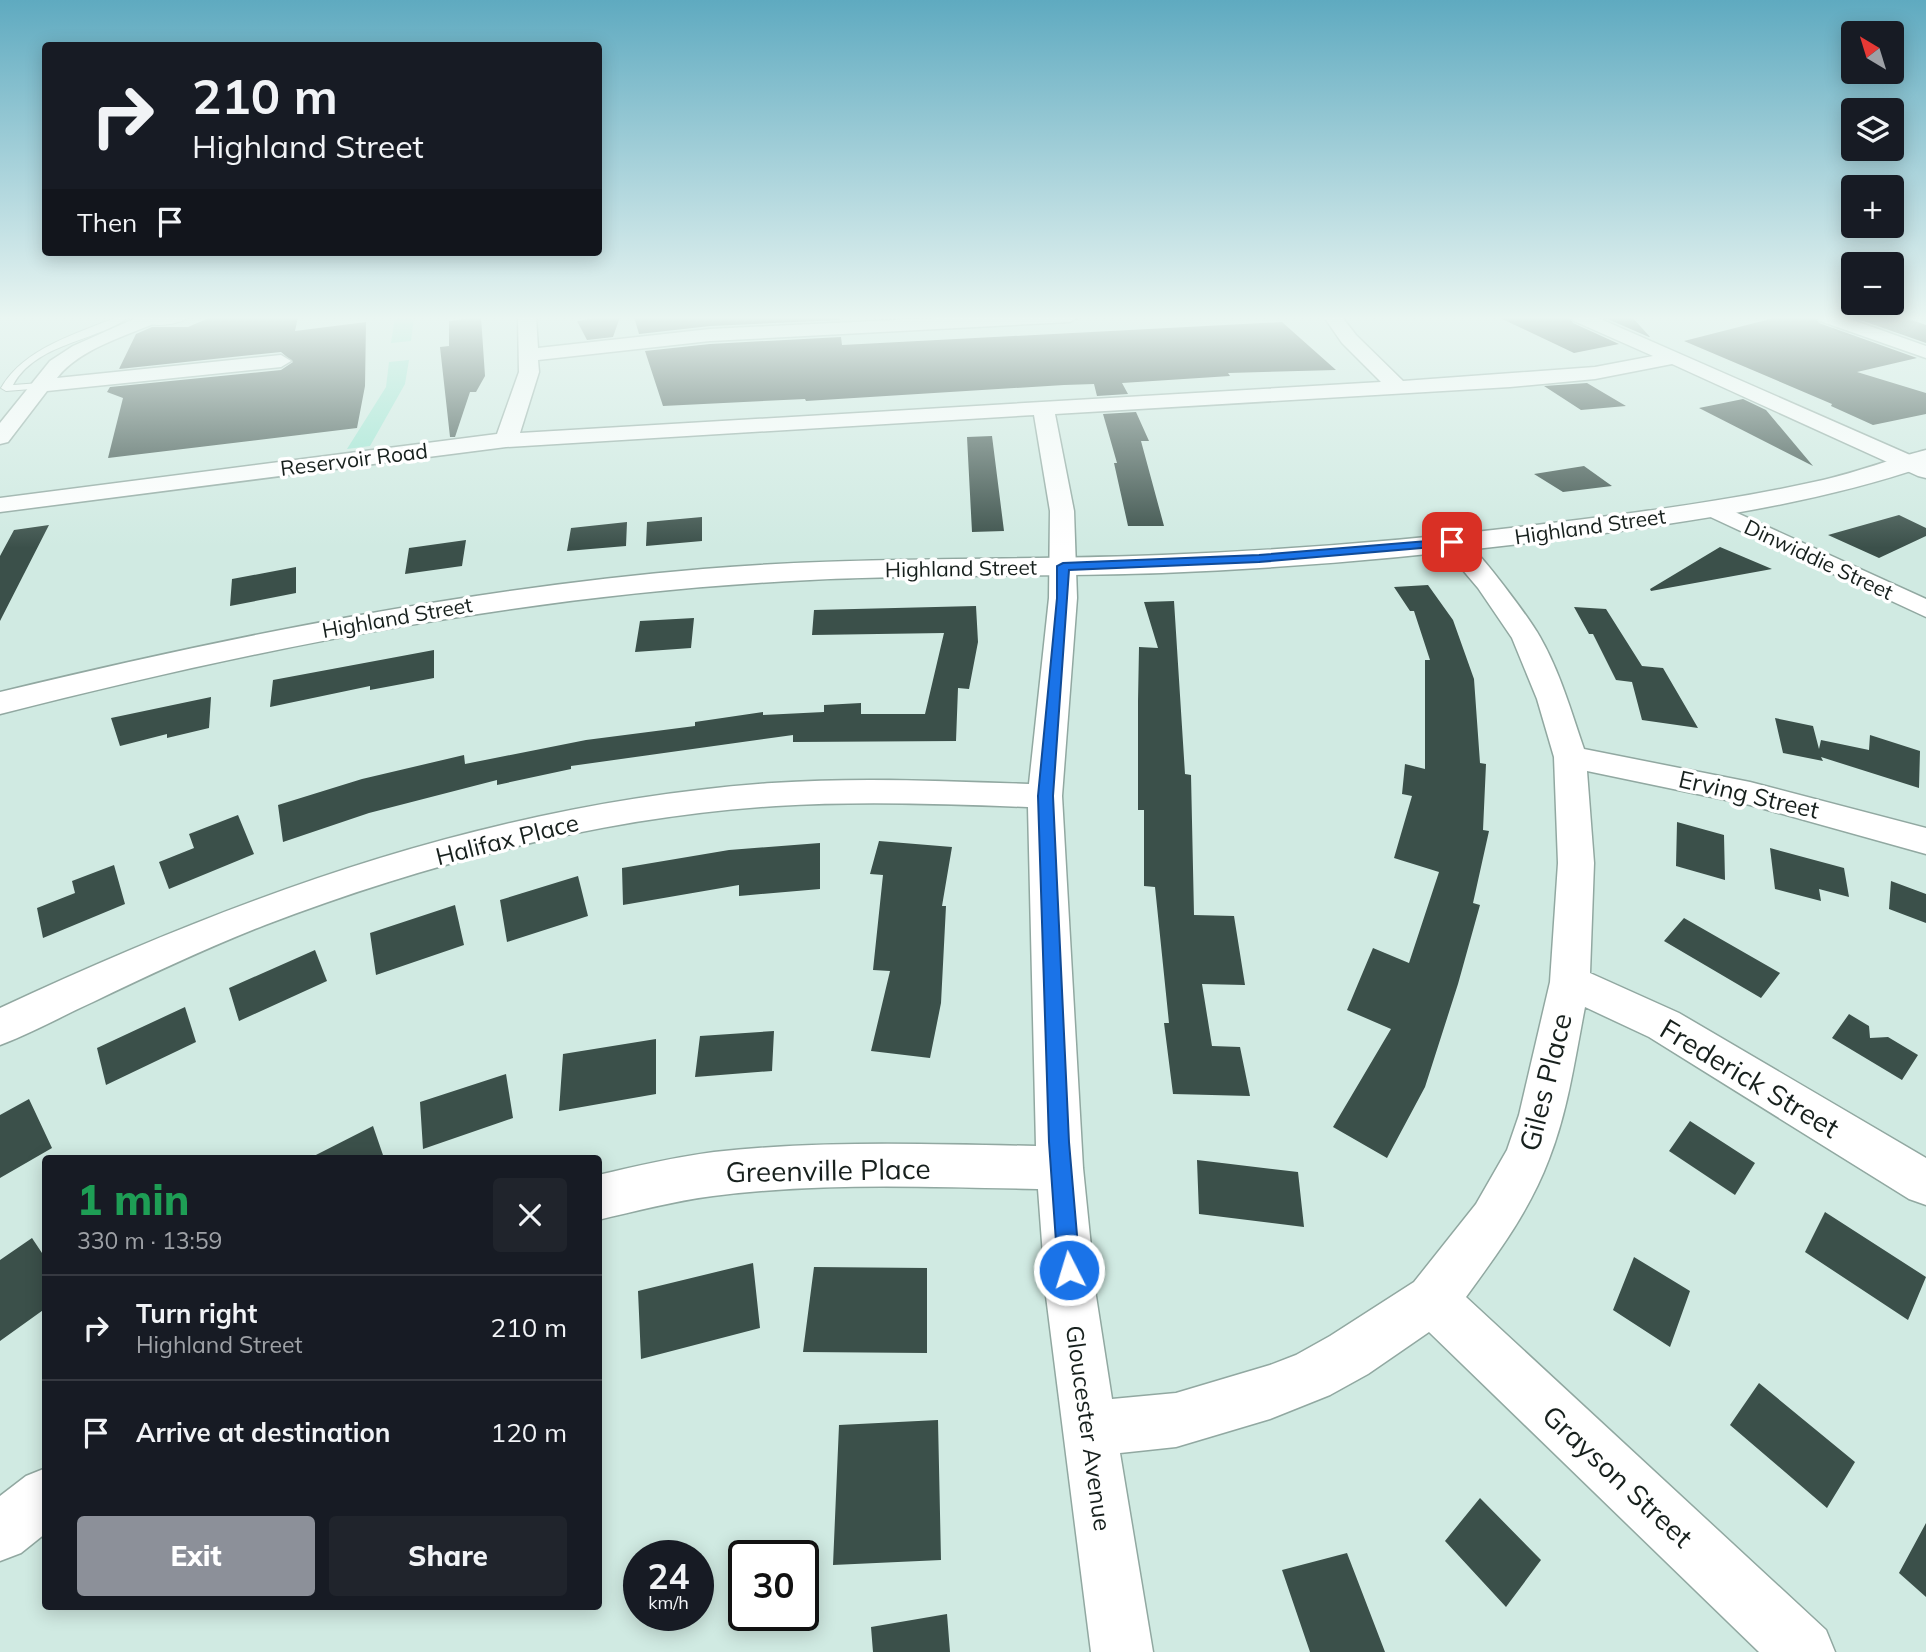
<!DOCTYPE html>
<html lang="en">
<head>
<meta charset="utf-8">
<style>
  :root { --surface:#171b24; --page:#20242c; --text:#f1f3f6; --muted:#9ea1a6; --line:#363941; --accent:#8c9099 }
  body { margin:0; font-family:Mulish,sans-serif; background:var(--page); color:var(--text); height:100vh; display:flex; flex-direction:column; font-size:26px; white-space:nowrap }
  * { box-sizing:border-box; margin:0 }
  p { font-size:23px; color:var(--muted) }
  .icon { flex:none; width:38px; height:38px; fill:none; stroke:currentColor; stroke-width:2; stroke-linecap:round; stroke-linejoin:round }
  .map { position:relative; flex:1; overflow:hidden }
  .panel { position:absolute; left:42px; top:1155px; width:560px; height:455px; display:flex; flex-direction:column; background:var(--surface); border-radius:7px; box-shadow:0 4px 18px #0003 }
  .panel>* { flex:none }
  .guide { position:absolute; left:42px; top:42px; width:560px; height:214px; border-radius:7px; box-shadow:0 4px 18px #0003; background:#171b24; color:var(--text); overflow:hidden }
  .needle { width:46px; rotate:322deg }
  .buttons { position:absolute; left:1841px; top:21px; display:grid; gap:14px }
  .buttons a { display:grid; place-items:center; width:63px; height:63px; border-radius:7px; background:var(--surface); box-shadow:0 4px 18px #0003; font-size:35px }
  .speed { position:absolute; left:623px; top:1540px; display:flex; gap:14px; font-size:35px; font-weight:700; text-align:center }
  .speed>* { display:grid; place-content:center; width:91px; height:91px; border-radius:50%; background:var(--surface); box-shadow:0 4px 18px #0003; line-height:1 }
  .speed small { font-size:18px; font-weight:400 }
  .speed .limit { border:4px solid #111; border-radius:10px; background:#fff; color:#111 }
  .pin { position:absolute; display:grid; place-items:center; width:60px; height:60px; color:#fff; margin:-30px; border-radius:14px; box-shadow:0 4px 10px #0006 }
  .me { position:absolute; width:77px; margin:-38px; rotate:355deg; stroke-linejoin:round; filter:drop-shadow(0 0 5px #0008) }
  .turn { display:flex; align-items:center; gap:24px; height:147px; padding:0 35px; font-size:32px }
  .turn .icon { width:91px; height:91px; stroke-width:2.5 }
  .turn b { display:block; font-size:49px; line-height:60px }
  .then { display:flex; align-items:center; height:66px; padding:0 35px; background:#0003; gap:14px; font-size:26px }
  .round { display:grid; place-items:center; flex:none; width:74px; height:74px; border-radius:7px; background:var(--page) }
  .head { display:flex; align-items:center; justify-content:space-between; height:119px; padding:0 35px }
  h1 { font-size:42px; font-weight:800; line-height:52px; color:#1e9e55 }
  .action { display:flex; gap:14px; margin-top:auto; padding:14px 35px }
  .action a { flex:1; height:80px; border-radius:7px; background:var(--accent); color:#fff; font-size:28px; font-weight:800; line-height:80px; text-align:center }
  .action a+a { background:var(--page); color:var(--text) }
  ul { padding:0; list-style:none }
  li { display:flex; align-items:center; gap:21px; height:105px; padding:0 35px; border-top:2px solid var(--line) }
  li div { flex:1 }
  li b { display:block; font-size:26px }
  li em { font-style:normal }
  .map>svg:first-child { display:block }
  .green { fill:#9ae4d0 }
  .building { fill:#3b504a }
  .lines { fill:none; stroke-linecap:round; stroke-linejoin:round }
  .service-casing { stroke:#91a8a1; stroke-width:2 }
  .minor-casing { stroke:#91a8a1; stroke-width:3 }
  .tertiary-casing { stroke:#91a8a1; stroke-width:3 }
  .service { fill:#fff; fill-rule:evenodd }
  .minor { fill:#fff; fill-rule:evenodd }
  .tertiary { fill:#fff; fill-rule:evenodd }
  .route { fill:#1a73e8; stroke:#114b97; stroke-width:2 }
  .labels { text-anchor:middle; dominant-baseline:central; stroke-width:7; stroke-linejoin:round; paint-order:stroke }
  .far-street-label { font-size:21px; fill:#17201d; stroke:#fff }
  .street-label { font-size:24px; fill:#17201d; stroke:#fff }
  .near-street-label { font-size:28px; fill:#17201d; stroke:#fff }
</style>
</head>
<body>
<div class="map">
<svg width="1926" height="1652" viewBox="0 0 1926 1652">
  <rect width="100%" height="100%" fill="#d0eae2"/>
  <path class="green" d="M395 317H414L411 341 391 343Z
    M409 360 405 384 370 446 347 449 386 387 389 362Z"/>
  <path class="building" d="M211 317H298L295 331 366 322 365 386 357 428 108 458 123 398 107 392 110 387 281 370 293 362 281 352 119 369 136 334 152 327H188Z
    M481 317 485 376 476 392H470L455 437H450L440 347 449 346V321Z
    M604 317H620L613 337 587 340 577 321Z
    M634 317H840V320L710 326 639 334Z
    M1498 317H1569L1573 323 1619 344 1574 353Z
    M1603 317H1632L1650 337H1649Z
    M1778 317H1815L1819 323 1917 358 1857 372 1926 393V414L1873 425 1831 406 1832 404 1684 341Z
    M1852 317H1903L1926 325V343Z
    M1282 322 1336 370 1228 373 1230 376 1122 383 1128 394 1097 396 1094 384 1064 385 806 401 805 399 663 406 645 351 710 344 841 337 842 345Z
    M1587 383 1626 406 1581 410 1544 386Z
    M1743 399 1766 410 1813 466 1699 408Z
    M1136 412 1149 441H1141L1164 526H1128L1114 463H1117L1103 414Z
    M992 436 1004 531 972 532 967 437Z
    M1584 466 1612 486 1563 492 1534 474Z
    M1899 515 1926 528V536L1879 558 1828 535Z
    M702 517V541L646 546 647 522Z
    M627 522 626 546 567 551 571 528Z
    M49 525 0 621V556L14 530Z
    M466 540 462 566 405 574 409 548Z
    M1720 547 1772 569 1651 591 1650 589Z
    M296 567V593L230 606 232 579Z
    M1428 585 1453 620 1474 679 1480 763 1486 764 1483 830 1489 831 1473 903 1480 905 1458 984 1425 1087 1387 1158 1333 1127 1391 1029 1347 1010 1373 948 1409 963 1439 872 1394 858 1412 796 1402 794 1405 764 1425 769V660H1430L1414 611H1410L1394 587Z
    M1174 601 1185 774 1191 775 1194 915 1234 916 1245 985 1202 984 1212 1046 1240 1047 1250 1096 1173 1094 1164 1023H1169L1155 887 1144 886V810H1138V701L1139 647 1158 648 1144 602Z
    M976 606 978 642 969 689 958 688 956 741 793 742V735L571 766V769L497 785V780L369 813 283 842 278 805 362 779 464 755 465 764 586 740 695 726V722L763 712V715L824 712V705L861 703V714H925L944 633 812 635 814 610Z
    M1574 607 1606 609 1642 666 1663 668 1698 728 1642 720 1632 682 1616 680 1593 634H1589Z
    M694 618 691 648 635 652 640 621Z
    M434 650V678L370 690V686L270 707 273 680Z
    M211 697 209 728 167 738V734L120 746 111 718Z
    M1775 718 1813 726 1819 749 1821 740 1869 750 1870 735 1920 751 1919 788 1821 757 1823 761 1783 753Z
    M238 815 254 854 169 889 159 862 194 848 189 834Z
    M1677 822 1724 835 1725 880 1676 866Z
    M879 841 952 847 942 906H946L941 1003 930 1058 871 1051 890 971 873 970 883 875 870 874Z
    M820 843V889L739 896V885L623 905 622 868 729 850Z
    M1770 848 1844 868 1849 897 1819 889 1821 901 1775 889Z
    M114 865 125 904 43 938 37 908 75 893 72 881Z
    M578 876 588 916 507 942 500 900Z
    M1891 881 1926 894V923L1889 909Z
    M455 905 464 945 376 975 370 933Z
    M1684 918 1780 973 1761 998 1664 941Z
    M315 950 327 981 239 1021 229 988Z
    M185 1007 196 1042 106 1085 97 1048Z
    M1849 1014 1869 1026 1870 1038 1888 1037 1918 1055 1902 1080 1832 1038Z
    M774 1031 772 1071 695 1077 700 1036Z
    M656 1039V1094L559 1111 563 1054Z
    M506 1074 513 1118 423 1149 420 1102Z
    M29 1099 52 1148 0 1178V1115Z
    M1690 1121 1755 1163 1735 1195 1669 1151Z
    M373 1126 384 1158H310Z
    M1197 1160 1298 1172 1304 1227 1199 1214Z
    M1825 1212 1926 1277 1908 1320 1805 1252Z
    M32 1238 46 1259V1308L0 1341V1260Z
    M1634 1257 1690 1291 1670 1347 1613 1310Z
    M753 1263 760 1328 641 1359 638 1291Z
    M814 1267 927 1268V1353L803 1352Z
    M1759 1383 1855 1462 1827 1508 1730 1425Z
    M938 1420 941 1560 833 1565 839 1425Z
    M1480 1498 1541 1560 1506 1607 1445 1541Z
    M1926 1523V1597L1899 1573Z
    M1347 1553 1385 1652H1310L1282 1570Z
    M947 1614 950 1652H873L871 1627Z"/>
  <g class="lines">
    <defs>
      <path id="service" d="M117 317H129C95 342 36 343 13 385L40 383 45 386 44 388 6 391 1 388C24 348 76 334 117 317Z
        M176 317H190C177 325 155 328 141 321L146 318Z"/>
      <path id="minor" d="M138 317H163L160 321C127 336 80 348 57 378L281 355 291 361 281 367 47 391 8 442 0 444V423L50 361 73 346Z
        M518 317H536L538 348 710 329 956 317H1079L1070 322 710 341 538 360 539 372 520 433 1381 382 1342 343 1324 317H1342L1356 335 1403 381 1595 367 1653 356 1574 321 1571 317H1596L1926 462V478L1918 476 1672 364 1595 379 1510 387 1055 414 1074 511 1077 598 1062 796 1083 1168 1096 1296 1112 1399 1176 1393 1270 1365 1296 1355 1330 1336 1414 1282 1476 1204 1507 1150 1519 1115 1550 982 1558 863 1554 757 1537 699 1512 638 1478 588 1439 542 1443 537C1448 535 1453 534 1459 536 1474 543 1530 619 1540 637 1560 672 1571 711 1584 749L1750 782 1926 828V854L1750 805 1587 771 1594 863 1590 973 1679 1013 1926 1158V1205L1909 1199 1649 1037 1585 1007C1575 1058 1568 1111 1549 1159 1530 1210 1498 1253 1466 1297L1826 1630 1835 1652H1759L1429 1332 1368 1374 1330 1395 1270 1419 1176 1447 1120 1453 1153 1652H1091L1046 1296 1038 1189C930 1187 821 1182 713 1196 674 1201 636 1211 598 1220V1175C637 1166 675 1157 714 1152 821 1140 929 1144 1036 1146L1028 807C944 804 860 801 776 806 601 817 428 863 265 925 206 948 149 975 93 1002 62 1016 32 1033 0 1045V1008C249 892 495 803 772 783 858 777 944 781 1029 784L1049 598 1050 511 1034 415 506 447 0 512V498L497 434 519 372Z
        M1817 317H1844L1926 346V358L1820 321Z
        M1713 502 1926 599V617L1704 514 1701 509 1704 504Z
        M46 1468V1533L21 1553 0 1561V1496L26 1476Z"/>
      <path id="tertiary" d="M1926 450V466C1827 500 1723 516 1620 531 1468 552 1315 567 1162 573 1045 577 927 574 810 580 535 593 266 646 0 714V692C232 636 465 589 703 569 856 556 1009 561 1162 555 1292 550 1423 539 1552 523 1643 512 1734 500 1823 480 1858 472 1891 459 1926 450Z"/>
    </defs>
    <use href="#service" class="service-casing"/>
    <use href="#minor" class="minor-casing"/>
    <use href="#tertiary" class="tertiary-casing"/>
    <use href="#service" class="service"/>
    <use href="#minor" class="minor"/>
    <use href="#tertiary" class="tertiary"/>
  </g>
  <linearGradient id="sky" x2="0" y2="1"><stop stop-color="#5faac0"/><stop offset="0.58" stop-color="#eaf6f2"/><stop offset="1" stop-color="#eaf6f2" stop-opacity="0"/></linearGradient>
  <rect width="1926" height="548" fill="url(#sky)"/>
  <path class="route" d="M1452 539 1456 540V545L1259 562 1069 570 1053 796 1069 1142 1080 1270 1077 1278 1069 1282 1061 1278 1058 1270 1049 1142 1038 796 1057 598V566L1063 563 1259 555Z"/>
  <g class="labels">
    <g class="far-street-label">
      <text transform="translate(354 459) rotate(-7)">Reservoir Road</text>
      <text transform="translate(1590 526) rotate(-8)">Highland Street</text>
      <text transform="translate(1819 559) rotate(25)">Dinwiddie Street</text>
      <text transform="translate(961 568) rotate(-1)">Highland Street</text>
      <text transform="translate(397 617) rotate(-10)">Highland Street</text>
    </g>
    <g class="street-label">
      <text transform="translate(1749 794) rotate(13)">Erving Street</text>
      <text transform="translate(507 839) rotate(-14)">Halifax Place</text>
      <text transform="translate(1089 1428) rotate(82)">Gloucester Avenue</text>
    </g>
    <g class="near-street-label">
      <text transform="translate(1750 1078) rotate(31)">Frederick Street</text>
      <text transform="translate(1545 1082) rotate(-76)">Giles Place</text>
      <text transform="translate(828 1170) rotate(-1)">Greenville Place</text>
      <text transform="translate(1618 1476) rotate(43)">Grayson Street</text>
    </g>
  </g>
</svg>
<div class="buttons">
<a><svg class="needle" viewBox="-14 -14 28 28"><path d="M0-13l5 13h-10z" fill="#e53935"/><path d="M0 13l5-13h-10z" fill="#9ea1a6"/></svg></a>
<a><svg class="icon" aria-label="layers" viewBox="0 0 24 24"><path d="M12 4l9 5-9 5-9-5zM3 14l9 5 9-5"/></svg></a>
<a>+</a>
<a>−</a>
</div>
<div class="speed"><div>24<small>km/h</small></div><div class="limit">30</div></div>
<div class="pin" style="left:1452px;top:542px;background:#d93025"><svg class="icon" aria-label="arrive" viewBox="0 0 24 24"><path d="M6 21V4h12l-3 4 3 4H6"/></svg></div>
<svg class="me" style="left:1069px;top:1270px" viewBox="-20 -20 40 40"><circle r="17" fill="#1a73e8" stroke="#fff" stroke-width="3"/><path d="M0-11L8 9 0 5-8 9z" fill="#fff"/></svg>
<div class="guide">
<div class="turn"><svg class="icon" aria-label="right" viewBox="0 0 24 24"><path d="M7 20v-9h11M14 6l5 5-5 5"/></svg><div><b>210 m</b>Highland Street</div></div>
<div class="then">Then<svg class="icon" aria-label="arrive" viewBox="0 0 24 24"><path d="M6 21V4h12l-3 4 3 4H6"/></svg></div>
</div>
<section class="panel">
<div class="head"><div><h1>1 min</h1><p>330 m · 13:59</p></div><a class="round"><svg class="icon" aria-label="close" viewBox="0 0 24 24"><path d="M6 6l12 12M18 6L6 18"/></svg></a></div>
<ul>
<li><svg class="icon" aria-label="right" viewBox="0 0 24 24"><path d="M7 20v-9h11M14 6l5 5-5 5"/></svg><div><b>Turn right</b><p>Highland Street</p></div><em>210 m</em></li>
<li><svg class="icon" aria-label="arrive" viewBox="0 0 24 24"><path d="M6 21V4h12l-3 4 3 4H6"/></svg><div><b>Arrive at destination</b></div><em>120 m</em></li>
</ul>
<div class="action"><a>Exit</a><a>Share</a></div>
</section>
</div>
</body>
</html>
